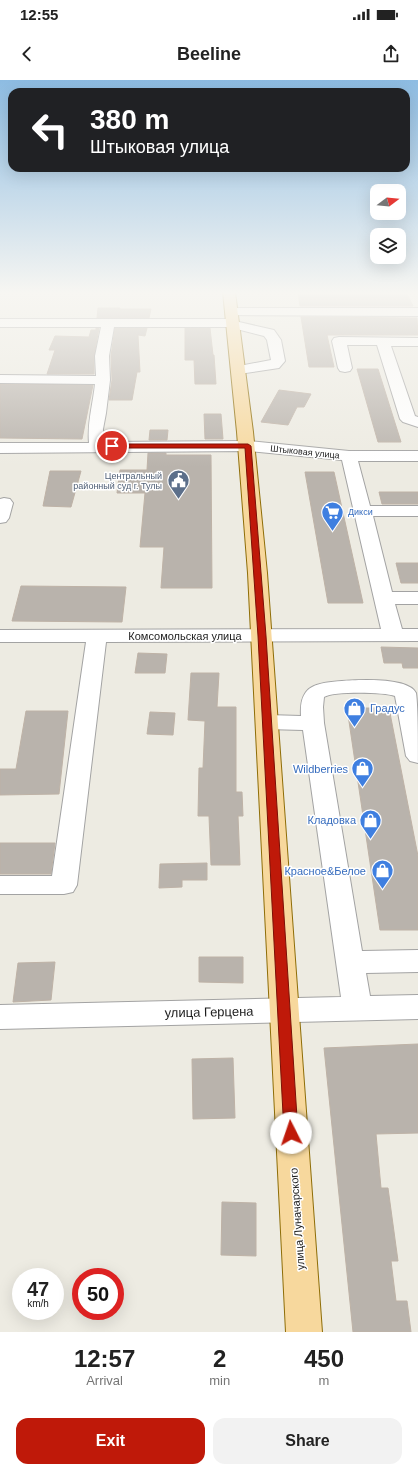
<!DOCTYPE html>
<html lang="en">
<head>
<meta charset="utf-8">
<style>
  :root { --surface:#fff; --page:#f2f2f2; --text:#222; --muted:#767676; --accent:#bf1909 }
  body { margin:0; font-family:Arial,sans-serif; background:var(--page); color:var(--text); height:100vh; display:flex; flex-direction:column; font-size:15px; white-space:nowrap }
  * { box-sizing:border-box; margin:0 }
  p { font-size:13px; color:var(--muted) }
  .icon { flex:none; width:22px; height:22px; fill:none; stroke:currentColor; stroke-width:2; stroke-linecap:round; stroke-linejoin:round }
  .map { position:relative; height:1252px; overflow:hidden }
  .side { display:flex; flex-direction:column; background:var(--surface); flex:1 }
  .side>* { flex:none }
  .top-card { position:absolute; left:8px; top:8px; width:402px; height:84px; border-radius:12px; box-shadow:0 4px 16px #0002; background:#202124; color:#fff; overflow:hidden }
  .needle { width:26px; rotate:74deg }
  .fabs { position:absolute; left:370px; top:104px; display:grid; gap:8px }
  .fabs a { display:grid; place-items:center; width:36px; height:36px; border-radius:8px; background:var(--surface); box-shadow:0 4px 16px #0002; font-size:20px }
  .speed { position:absolute; left:12px; top:1188px; display:flex; gap:8px; font-size:20px; font-weight:700; text-align:center }
  .speed>* { display:grid; place-content:center; width:52px; height:52px; border-radius:50%; background:var(--surface); box-shadow:0 4px 16px #0002; line-height:1 }
  .speed small { font-size:10px; font-weight:400 }
  .speed .limit { border:6px solid #d22; background:#fff; color:#111 }
  .pin { position:absolute; display:grid; place-items:center; width:34px; height:34px; color:#fff; margin:-17px; border:2px solid #fff; border-radius:50%; box-shadow:0 1px 4px #0007 }
  .me { position:absolute; width:44px; margin:-22px; rotate:356deg; stroke-linejoin:round; filter:drop-shadow(0 0 3px #0008) }
  .turn { display:flex; align-items:center; gap:14px; height:84px; padding:0 16px; font-size:18px }
  .turn .icon { width:52px; height:52px; stroke-width:2.5 }
  .turn b { display:block; font-size:28px; line-height:34px }
  .eta { display:flex; justify-content:space-evenly; align-items:center; height:68px; text-align:center }
  .eta b { font-size:24px; font-weight:600; line-height:28px }
  .action { display:flex; gap:8px; margin-top:auto; padding:8px 16px }
  .action a { flex:1; height:46px; border-radius:12px; background:var(--accent); color:#fff; font-size:16px; font-weight:600; line-height:46px; text-align:center }
  .action a+a { background:var(--page); color:var(--text) }
  .status { display:flex; justify-content:space-between; align-items:center; height:28px; padding:0 20px; background:var(--surface); direction:ltr }
  .status svg { height:11px; fill:currentColor }
  header { display:flex; justify-content:space-between; align-items:center; height:52px; padding:0 16px; background:var(--surface); font-size:18px; font-weight:600 }
  .map>svg:first-child { display:block }
  .building { fill:#b9b3ac; stroke:#beb2a6 }
  .lines { fill:none; stroke-linecap:round; stroke-linejoin:round }
  .minor-casing { stroke:#a3a3a3; stroke-width:2 }
  .major-casing { stroke:#8e6d07; stroke-width:2 }
  .minor { fill:#fff; fill-rule:evenodd }
  .major { fill:#f7d89d; fill-rule:evenodd }
  .route { fill:#bf1909; stroke:#7c1006 }
  .labels { text-anchor:middle; dominant-baseline:central; stroke-width:3; stroke-linejoin:round; paint-order:stroke }
  .far-street-label { font-size:9px; fill:#1c1c1c; stroke:#fff }
  .far-service-label { font-size:9px; fill:#4e5e75; stroke:#fff; text-anchor:end }
  .far-shop-label { font-size:9px; fill:#366cbe; stroke:#fff; text-anchor:start }
  .street-label { font-size:11px; fill:#1c1c1c; stroke:#fff }
  .shop-label { font-size:11px; fill:#366cbe; stroke:#fff; text-anchor:end }
  .near-street-label { font-size:13px; fill:#1c1c1c; stroke:#fff }
</style>
</head>
<body>
<div class="status"><b>12:55</b><svg viewBox="0 0 49 12"><path d="M0 12V9h3v3zM5 12V6h3v6zM10 12V3h3v9zM15 12V0h3v12zM26 1h20v11H26zM47 4h2v5h-2z"/></svg></div>
<header><svg class="icon" aria-label="back" viewBox="0 0 24 24"><path d="M15 5l-7 7 7 7"/></svg>Beeline<svg class="icon" aria-label="share" viewBox="0 0 24 24"><path d="M12 15V3M7 8l5-5 5 5M5 13v7h14v-7"/></svg></header>
<div class="map">
<svg width="418" height="1252" viewBox="0 0 418 1252">
  <rect width="100%" height="100%" fill="#edebe2"/>
  <path class="building" d="M298 212H406L413 226H300Z
    M98 228H120V229H151L149 238H97Z
    M301 237 417 238 418 255H327L334 287H309Z
    M96 248H99L94 276V294H47L55 270H49L55 256 89 257 91 250H96Z
    M115 248H147L145 256 138 255 140 292H137L132 320H109L112 300 111 276Z
    M185 248H210L213 275H214L216 304H195L194 280H185Z
    M357 289H378L401 362H378Z
    M0 304 93 305 82 359 0 358Z
    M279 310 311 314 304 327H297L288 345 261 342Z
    M204 334H221L223 359H205Z
    M150 350H168L167 360H149Z
    M148 373H166V375H211L212 508H161L164 467H140L145 413H117L120 390H147Z
    M50 391H81L71 427 43 426Z
    M305 392H334L363 523H328Z
    M379 412H418V424H382Z
    M396 483H418V503H401Z
    M21 506 126 507 122 542 12 541Z
    M381 567 418 568V588H403L402 583H384Z
    M138 573 167 574 165 593H135Z
    M191 593H219L217 627H236V712H242L243 736H238L240 785H211L209 736H198L199 688H203L205 641 188 640Z
    M347 628H389L418 776V850H380Z
    M26 631H68L59 714 0 715V689H16Z
    M150 632 175 633 173 655 147 654Z
    M0 763H55L51 794H0Z
    M207 783V800H182V807L159 808 160 784Z
    M199 877H243V903L199 902Z
    M55 882 51 920 13 922 18 883Z
    M418 964V1053L376 1054 381 1108H388L398 1181H391L396 1221H407L411 1252H353L324 968Z
    M233 978 235 1038 193 1039 192 979Z
    M222 1122 256 1123V1176L221 1175Z"/>
  <g class="lines">
    <defs>
      <path id="minor" d="M232 228H418V236L228 235 226 232 228 229Z
        M0 239H233L239 242 274 250 281 260 285 281 279 288 239 294 234 293 232 290 234 287 271 280 267 260 264 256 229 247H114L109 276 110 300 106 333 103 349 104 362 248 361 349 371H418V381H358L370 426H418V436H373L392 512H418V524H395L402 549H418V561L106 562 77 805 73 812 64 814H0V796H52L86 562H0V550L381 549 342 380 248 371 0 373V363H89C87 343 93 324 95 304L0 303V295L96 296 95 276 101 247H0Z
        M339 257 418 258V266H391L415 336 418 337V347L403 342 400 339 377 265H347L352 288 350 291 345 292 340 291 338 288 332 261 334 258Z
        M4 418 10 419 13 423 9 438 6 442 0 443V419Z
        M342 601C357 600 408 597 416 613 418 626 418 667 418 683L410 681 406 676 395 616C384 612 334 611 324 617L323 627 324 643 362 871 418 870V892L366 893 370 916 418 915V939L0 949V925L341 917 303 650 267 649 259 647 256 642 259 637 267 635 301 636C299 605 316 603 342 601Z"/>
      <path id="major" d="M223 212H235L253 352 267 493 322 1252H286L248 493 237 352Z"/>
    </defs>
    <use href="#minor" class="minor-casing"/>
    <use href="#major" class="major-casing"/>
    <use href="#minor" class="minor"/>
    <use href="#major" class="major"/>
  </g>
  <linearGradient id="sky" x2="0" y2="1"><stop stop-color="#8dbce2"/><stop offset="0.55" stop-color="#f7f6f2"/><stop offset="1" stop-color="#f7f6f2" stop-opacity="0"/></linearGradient>
  <rect width="418" height="387" fill="url(#sky)"/>
  <path class="route" d="M112 364H248L251 366 266 556 298 1053 296 1057 291 1059 286 1057 284 1053 258 556 245 368H109V366Z"/>
  <defs>
    <symbol id="civic-pin" viewBox="-11 -11 22 30"><path d="M0 17L-7.5 6A9.5 9.5 0 1 1 7.5 6Z" fill="#5c6f8a" stroke="#fff"/><path d="M-.6-6.5H3V-4.5H.6V-3L4-1V1h2V6H-6V1h2V-1L-.6-3ZM-1.2 2.5V6h2.4V2.5Z" fill="#fff"/></symbol>
    <symbol id="supermarket-pin" viewBox="-11 -11 22 30"><path d="M0 17L-7.5 6A9.5 9.5 0 1 1 7.5 6Z" fill="#3f7fe0" stroke="#fff"/><path d="M-6-5.5h2.5l.6 2H6L4.5 2H-2.5L-4.4-4H-6ZM-1.5 3.2a1.3 1.3 0 1 0 .1 0ZM3 3.2a1.3 1.3 0 1 0 .1 0Z" fill="#fff"/></symbol>
    <symbol id="shop-pin" viewBox="-11 -11 22 30"><path d="M0 17L-7.5 6A9.5 9.5 0 1 1 7.5 6Z" fill="#3f7fe0" stroke="#fff"/><path d="M-5-2.5h2.3a2.7 3.5 0 0 1 5.4 0H5L5.5 6h-11ZM-1.5-2.5h3a1.5 2.3 0 0 0-3 0Z" fill="#fff"/></symbol>
  </defs>
  <g fill-rule="evenodd">
    <use href="#civic-pin" x="166" y="388" width="25" height="34"/>
    <use href="#supermarket-pin" x="320" y="420" width="25" height="34"/>
    <use href="#shop-pin" x="342" y="616" width="25" height="34"/>
    <use href="#shop-pin" x="350" y="676" width="25" height="34"/>
    <use href="#shop-pin" x="358" y="728" width="25" height="34"/>
    <use href="#shop-pin" x="370" y="778" width="25" height="34"/>
  </g>
  <g class="labels">
    <g class="far-street-label">
      <text transform="translate(305 372) rotate(6)">Штыковая улица</text>
    </g>
    <g class="far-service-label">
      <text x="162" y="396">Центральный<tspan x="162" dy="10">районный суд г. Тулы</tspan></text>
    </g>
    <g class="far-shop-label">
      <text x="348" y="432">Дикси</text>
    </g>
    <g class="street-label">
      <text x="185" y="556">Комсомольская улица</text>
      <text transform="translate(297 1139) rotate(-94)">улица Луначарского</text>
    </g>
    <g class="shop-label">
      <text x="370" y="628" text-anchor="start">Градус</text>
      <text x="348" y="689">Wildberries</text>
      <text x="356" y="740">Кладовка</text>
      <text x="366" y="791">Красное&amp;Белое</text>
    </g>
    <g class="near-street-label">
      <text transform="translate(209 932) rotate(-1)">улица Герцена</text>
    </g>
  </g>
</svg>
<div class="fabs">
<a><svg class="needle" viewBox="-14 -14 28 28"><path d="M0-13l5 13h-10z" fill="#e53935"/><path d="M0 13l5-13h-10z" fill="#767676"/></svg></a>
<a><svg class="icon" aria-label="layers" viewBox="0 0 24 24"><path d="M12 4l9 5-9 5-9-5zM3 14l9 5 9-5"/></svg></a>
</div>
<div class="speed"><div>47<small>km/h</small></div><div class="limit">50</div></div>
<div class="pin" style="left:112px;top:366px;background:#d93025"><svg class="icon" aria-label="arrive" viewBox="0 0 24 24"><path d="M6 21V4h12l-3 4 3 4H6"/></svg></div>
<svg class="me" style="left:291px;top:1053px" viewBox="-20 -20 40 40"><circle r="19" fill="#fff"/><path d="M0-13L10 11 0 6-10 11z" fill="#bf1909"/></svg>
<div class="top-card">
<div class="turn"><svg class="icon" aria-label="left" viewBox="0 0 24 24"><path d="M17 20v-9H6M10 6l-5 5 5 5"/></svg><div><b>380 m</b>Штыковая улица</div></div>
</div>
</div>
<section class="side">
<div class="eta">
<div><b>12:57</b><p>Arrival</p></div>
<div><b>2</b><p>min</p></div>
<div><b>450</b><p>m</p></div>
</div>
<div class="action"><a>Exit</a><a>Share</a></div>
</section>
</body>
</html>
